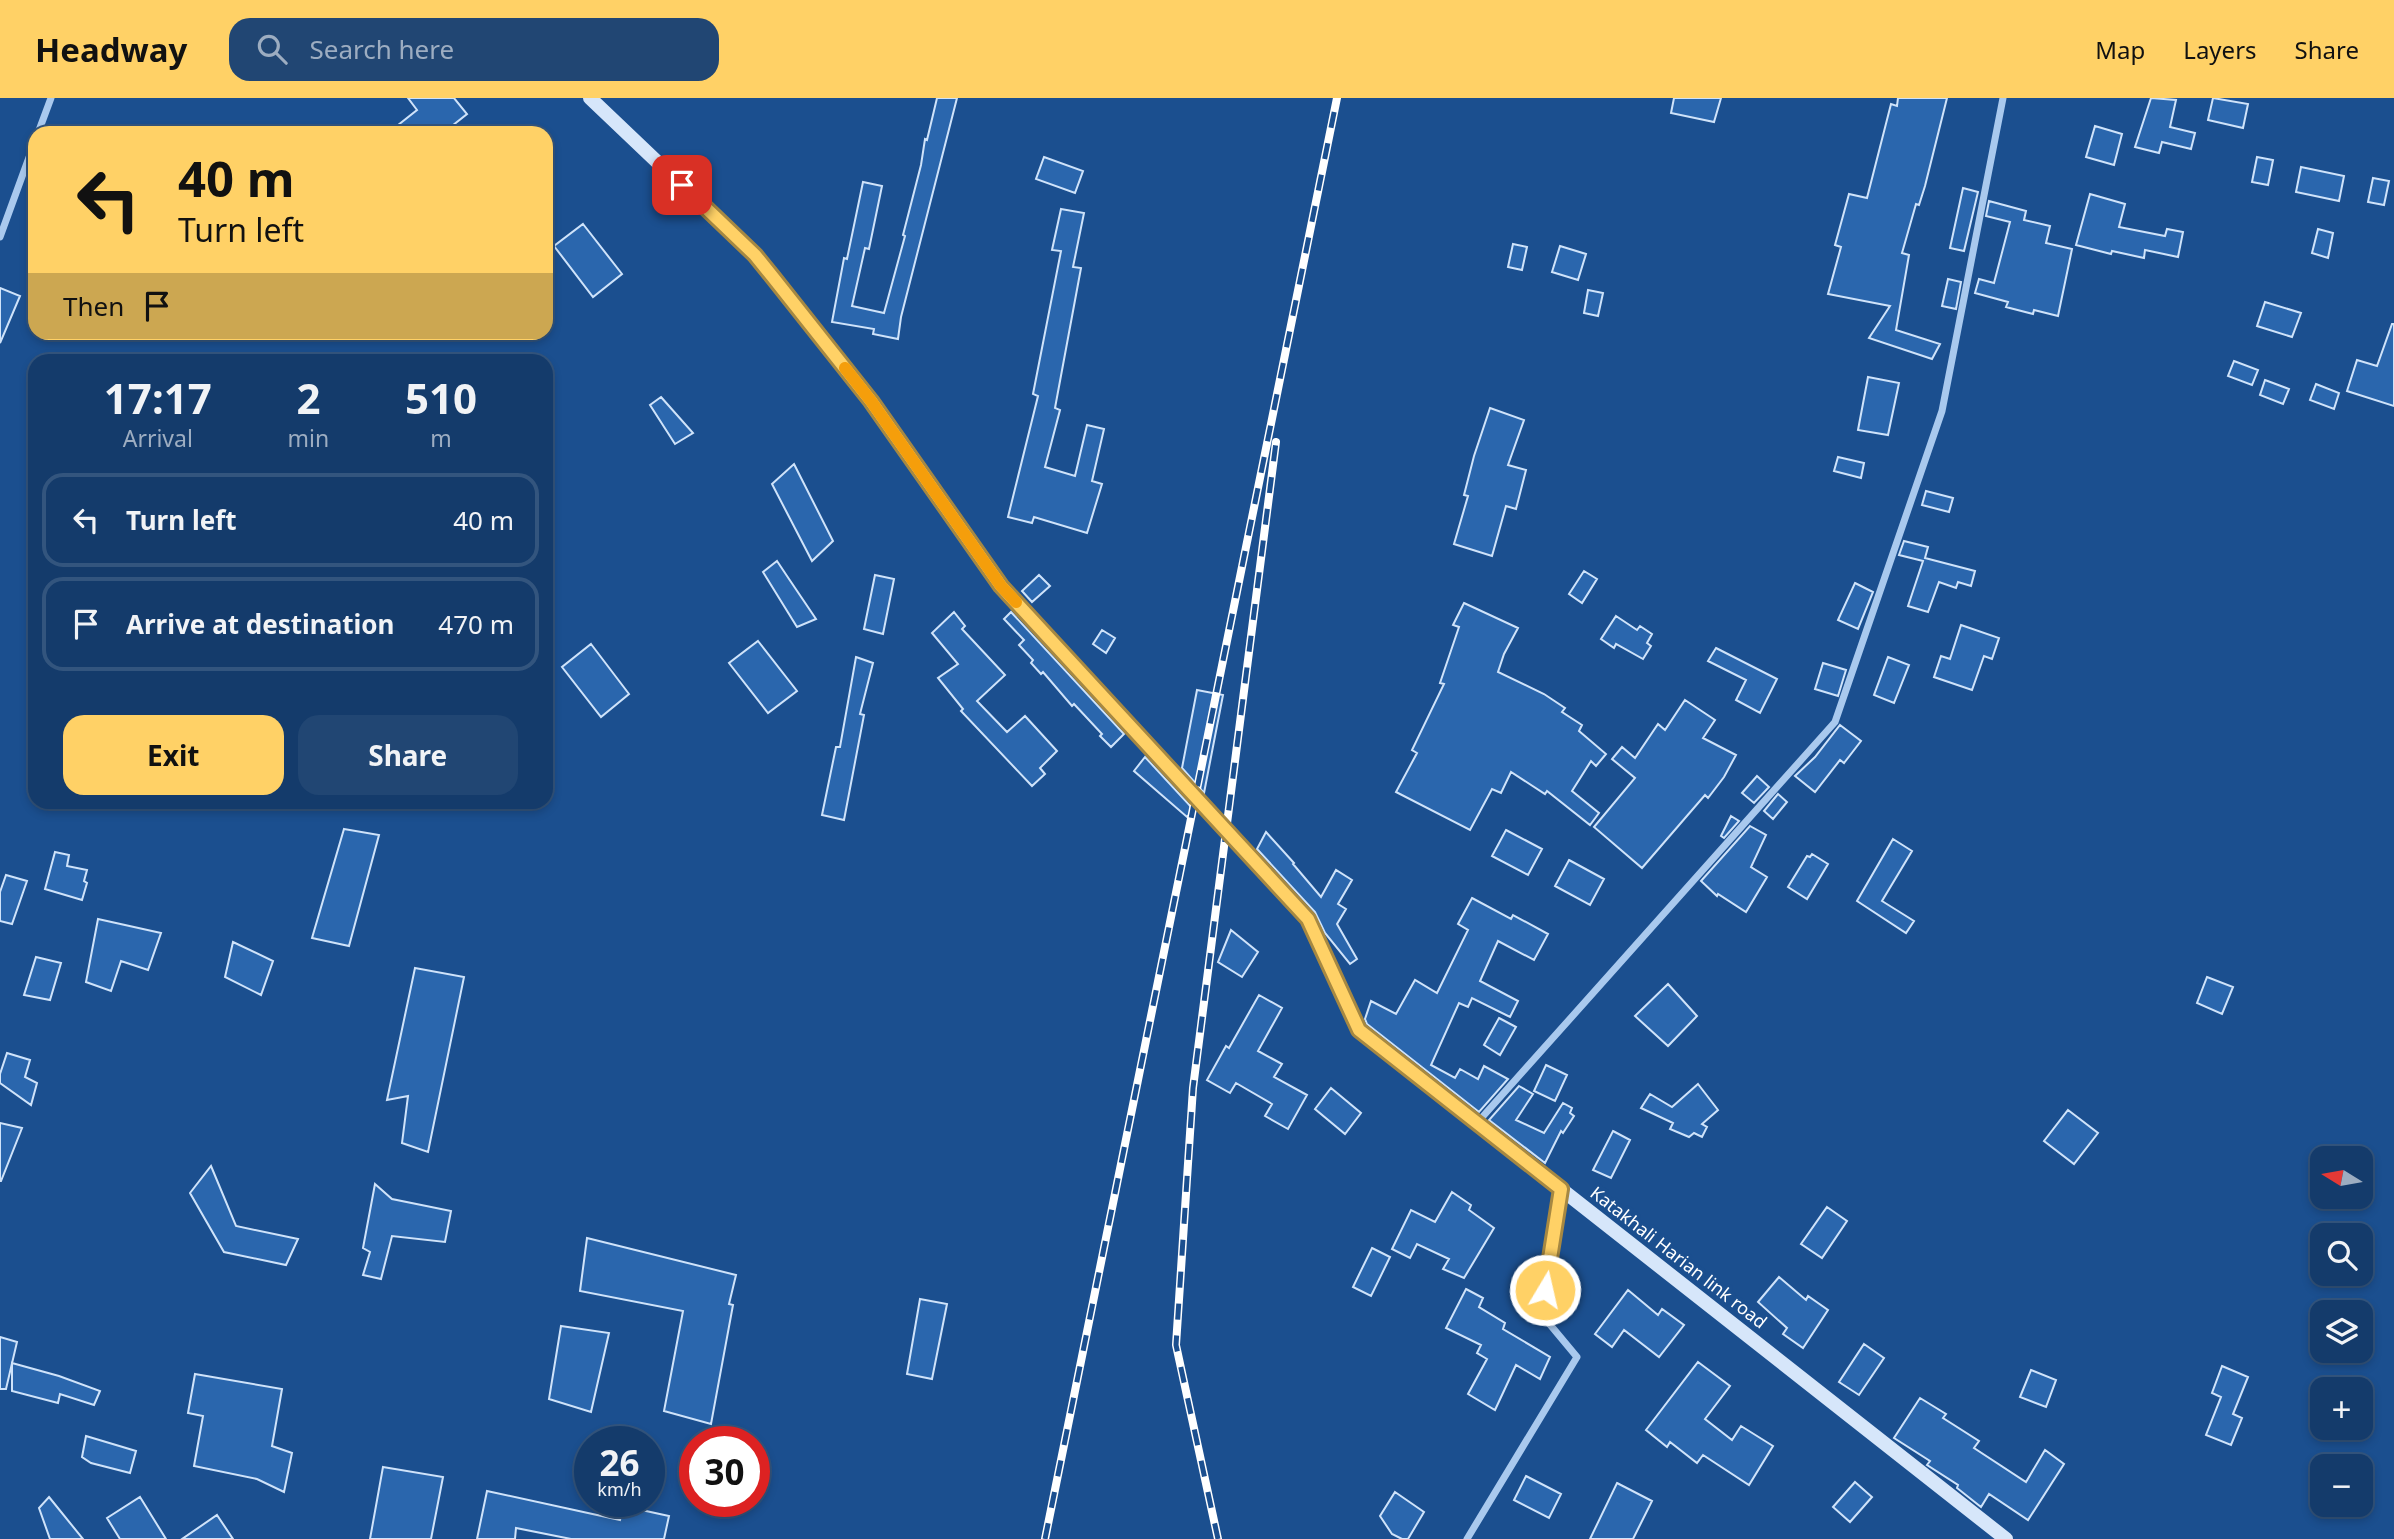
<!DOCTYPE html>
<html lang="en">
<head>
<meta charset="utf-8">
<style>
  :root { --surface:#143b6b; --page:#214673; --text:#f1f3f6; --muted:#9dadc1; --line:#33557e; --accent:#ffd166 }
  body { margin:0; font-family:"Noto Sans",sans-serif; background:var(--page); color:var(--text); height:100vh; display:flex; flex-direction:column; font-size:26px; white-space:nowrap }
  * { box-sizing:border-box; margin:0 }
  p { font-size:23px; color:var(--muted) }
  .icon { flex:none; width:38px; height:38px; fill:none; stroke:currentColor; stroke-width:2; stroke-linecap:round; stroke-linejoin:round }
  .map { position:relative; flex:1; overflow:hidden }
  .sheet { position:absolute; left:28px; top:256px; width:525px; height:455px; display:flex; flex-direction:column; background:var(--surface); border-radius:21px; box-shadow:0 4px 10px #0003,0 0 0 2px var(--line) }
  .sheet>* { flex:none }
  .banner { position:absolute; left:28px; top:28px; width:525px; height:214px; border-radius:21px; box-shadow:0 4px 10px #0003,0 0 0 2px var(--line); background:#ffd166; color:#111; overflow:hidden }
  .needle { width:46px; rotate:281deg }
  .controls { position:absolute; left:2310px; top:1048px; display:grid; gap:14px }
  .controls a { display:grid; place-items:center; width:63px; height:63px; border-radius:14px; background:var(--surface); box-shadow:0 4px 10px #0003,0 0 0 2px var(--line); font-size:35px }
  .speed { position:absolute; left:574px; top:1328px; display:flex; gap:14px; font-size:35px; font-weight:700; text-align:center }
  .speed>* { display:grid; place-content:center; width:91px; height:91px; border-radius:50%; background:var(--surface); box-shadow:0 4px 10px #0003,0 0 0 2px var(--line); line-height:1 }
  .speed small { font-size:18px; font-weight:400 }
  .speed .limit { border:10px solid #d22; background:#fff; color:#111 }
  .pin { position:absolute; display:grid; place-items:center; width:60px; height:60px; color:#fff; margin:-30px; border-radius:14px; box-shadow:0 4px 10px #0006 }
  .me { position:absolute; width:77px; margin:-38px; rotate:9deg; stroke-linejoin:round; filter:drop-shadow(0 0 5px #0008) }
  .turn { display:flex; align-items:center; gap:24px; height:147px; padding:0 35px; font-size:32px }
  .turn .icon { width:91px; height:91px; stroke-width:2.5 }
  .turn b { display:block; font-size:49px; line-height:60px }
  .then { display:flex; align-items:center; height:66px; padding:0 35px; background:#0003; gap:14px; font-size:26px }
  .eta { display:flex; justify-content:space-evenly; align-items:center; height:119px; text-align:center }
  .eta b { font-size:42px; font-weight:700; line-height:49px }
  .cta { display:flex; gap:14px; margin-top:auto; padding:14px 35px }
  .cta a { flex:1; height:80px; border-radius:21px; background:var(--accent); color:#111; font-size:28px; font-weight:700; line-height:80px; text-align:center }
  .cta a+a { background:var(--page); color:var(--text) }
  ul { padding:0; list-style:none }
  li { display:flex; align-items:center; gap:21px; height:94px; margin:0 14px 10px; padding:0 21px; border:4px solid var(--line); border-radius:21px }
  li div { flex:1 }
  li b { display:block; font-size:26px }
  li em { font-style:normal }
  header { display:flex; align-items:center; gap:42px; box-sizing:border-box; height:98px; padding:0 35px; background:var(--accent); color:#111 }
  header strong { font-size:33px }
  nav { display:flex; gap:38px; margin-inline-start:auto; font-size:24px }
  .search { width:490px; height:63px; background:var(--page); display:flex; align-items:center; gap:18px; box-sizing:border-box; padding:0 24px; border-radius:21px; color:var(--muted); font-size:26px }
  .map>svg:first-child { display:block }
  .building { fill:#2a66ad; stroke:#cfe3fa; stroke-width:2 }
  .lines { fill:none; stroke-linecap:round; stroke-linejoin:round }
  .street { stroke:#a9c9ee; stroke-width:7 }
  .secondary { stroke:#d6e6fa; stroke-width:14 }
  .rail-casing { stroke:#fff; stroke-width:8 }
  .rail { stroke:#1b4f8f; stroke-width:5; stroke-dasharray:16; stroke-linecap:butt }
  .route-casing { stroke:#a68842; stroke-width:18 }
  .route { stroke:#ffd166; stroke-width:12 }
  .slow { stroke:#f59e0b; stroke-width:12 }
  .labels { text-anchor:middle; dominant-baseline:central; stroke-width:7; stroke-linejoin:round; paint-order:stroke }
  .street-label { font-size:18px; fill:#fff; stroke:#1b4f8f }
</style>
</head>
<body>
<header>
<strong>Headway</strong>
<div class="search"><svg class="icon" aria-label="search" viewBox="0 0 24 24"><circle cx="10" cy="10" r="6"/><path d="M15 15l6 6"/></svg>Search here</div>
<nav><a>Map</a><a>Layers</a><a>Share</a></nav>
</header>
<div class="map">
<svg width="2394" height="1441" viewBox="0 0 2394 1441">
  <rect width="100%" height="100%" fill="#1b4f8f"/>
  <path class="building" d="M408 0H454L467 16 443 35H388L417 12Z
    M937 0H957L901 219 898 241 873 236 874 231 832 224 844 160 847 161 863 84 882 88 869 151 865 150 852 208 884 215 905 138 903 137 921 67 925 41 927 42Z
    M1674 0H1721L1714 24 1671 15Z
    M1898 0H1947L1925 88 1919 107 1916 106 1902 155 1909 157 1896 232 1940 246 1932 261 1869 240 1890 208 1828 196 1841 149 1835 147 1849 96 1867 100 1891 6 1897 8Z
    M2151 0 2176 2 2170 29 2195 35 2191 51 2162 44 2159 55 2135 49Z
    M2213 0 2248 6 2243 30 2208 22Z
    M2095 28 2122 36 2114 67 2086 59Z
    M1044 59 1083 73 1075 95 1036 81Z
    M2257 59 2273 62 2268 87 2252 84Z
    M2301 69 2344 78 2339 103 2296 94Z
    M2373 80 2389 83 2384 107 2368 104Z
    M1963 90 1978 94 1964 153 1950 150Z
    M2090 96 2125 106 2119 129 2165 138 2167 131 2183 134 2178 159 2145 152 2144 160 2112 153 2111 156 2076 147Z
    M1989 103 2026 113 2024 122 2050 128 2046 145 2072 151 2058 218 2034 212 2033 216 2006 209 2008 204 1975 195 1979 181 1994 185 2010 124 1986 118Z
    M1061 111 1084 115 1073 169 1081 170 1055 310 1060 312 1045 369 1075 378 1087 327 1104 331 1092 383 1102 386 1087 435 1034 419 1032 425 1008 419 1038 298 1033 296 1061 153 1052 152Z
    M583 126 622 176 593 199 554 148Z
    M2318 131 2333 135 2328 160 2312 155Z
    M1513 146 1527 149 1522 172 1508 169Z
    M1560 148 1586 156 1578 182 1552 174Z
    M1948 181 1961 184 1956 211 1942 208Z
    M0 190 20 198 0 245Z
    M1588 192 1603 195 1598 218 1584 215Z
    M2265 204 2301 215 2292 239 2257 228Z
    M2392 226H2394V308L2347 293 2357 262 2377 268Z
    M2234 263 2258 272 2252 287 2228 278Z
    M1868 279 1899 285 1888 337 1858 332Z
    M2265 282 2289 291 2283 306 2260 297Z
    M2316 286 2339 295 2334 311 2310 302Z
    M661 299 693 335 675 346 650 307Z
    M1490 310 1524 322 1508 367 1526 372 1516 411 1506 408 1492 458 1454 446 1468 398 1464 397 1474 358Z
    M1838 359 1864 365 1861 380 1834 373Z
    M794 366 833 443 812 463 772 386Z
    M1926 393 1953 400 1949 414 1922 407Z
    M1904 443 1928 449 1925 460 1975 473 1971 488 1958 484 1956 490 1939 484 1928 514 1908 508 1923 463 1899 457Z
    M777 463 787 478 816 521 797 529 763 474Z
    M1584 473 1597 481 1582 505 1569 496Z
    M875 477 894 481 883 536 864 531Z
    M1039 477 1050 488 1032 504 1022 493Z
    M1855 485 1873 494 1858 531 1838 522Z
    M1464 505 1518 530 1504 556 1498 574 1544 596 1565 610 1562 614 1582 627 1579 633 1606 656 1596 668 1591 663 1572 693 1599 715 1590 727 1547 693 1545 696 1511 674 1501 695 1492 691 1470 732 1396 694 1417 655 1412 652 1444 586 1440 585 1459 529 1453 527Z
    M954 514 965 528 962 531 1005 577 977 603 1007 634 1025 618 1057 653 1040 670 1045 676 1032 688 961 613 963 611 938 580 958 566 932 535Z
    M1011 514 1124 636 1111 649 1100 638 1102 636 1074 606 1072 608 1043 574 1041 576 1031 565 1033 562 1019 547 1024 542 1004 521Z
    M1616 518 1637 532 1640 528 1652 536 1647 545 1651 548 1643 561 1616 546 1614 550 1601 541Z
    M1961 527 1999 540 1992 561 1984 558 1972 592 1934 579 1941 558 1950 561Z
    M1102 532 1115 540 1106 555 1093 546Z
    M758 543 797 593 768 615 729 565Z
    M591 546 629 596 601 619 562 569Z
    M1716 550 1777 581 1760 615 1736 602 1746 582 1708 563Z
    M856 559 873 565 860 616 864 617 844 722 822 717 836 649H840Z
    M1888 559 1909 567 1894 605 1874 597Z
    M1823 565 1846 572 1838 598 1815 591Z
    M1197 592 1223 597 1204 695 1182 670Z
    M1685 602 1715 622 1703 640 1736 657 1724 679 1708 700 1705 697 1642 770 1594 729 1635 680 1612 661 1622 649 1635 660 1658 626 1665 632Z
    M1840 627 1861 643 1844 665 1840 662 1815 694 1795 678 1815 659Z
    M1145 659 1194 712 1187 719 1134 673Z
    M1757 678 1769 689 1754 705 1742 695Z
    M1778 696 1787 704 1773 721 1764 713Z
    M1731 718 1739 723 1724 740 1721 738Z
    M1750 728 1766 737 1751 769 1767 779 1746 814 1718 796 1717 798 1701 783Z
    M344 731 379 737 349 848 312 840Z
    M1506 732 1542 751 1528 777 1492 758Z
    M1266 734 1294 765 1293 766 1321 799 1336 772 1352 782 1338 806 1346 811 1337 826 1357 861 1350 866 1325 835 1315 814 1257 751Z
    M1893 741 1912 753 1882 803 1914 823 1906 835 1857 803Z
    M55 754 69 757 67 768 87 772 84 783 87 785 82 802 45 791Z
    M1812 756 1828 766 1807 801 1788 789 1807 758 1810 759Z
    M1569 762 1604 781 1590 807 1555 788Z
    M6 777 27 783 12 826 0 823V794Z
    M1472 800 1511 821 1513 817 1548 836 1534 862 1498 843 1480 883 1518 903 1510 919 1472 900 1468 909 1459 905 1431 967 1455 980 1460 971 1478 981 1484 968 1508 981 1479 1014 1367 926 1365 921 1371 903 1396 916 1415 882 1437 895 1468 832 1458 826Z
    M98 821 161 835 148 872 121 863 111 893 86 884Z
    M1231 832 1258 854 1242 879 1218 864Z
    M233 844 273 863 261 897 225 879Z
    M36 859 61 865 50 902 24 897Z
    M415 870 464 879 428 1054 402 1045 408 998 387 1002Z
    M2207 879 2233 889 2222 916 2197 905Z
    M1668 886 1697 918 1668 948 1635 918Z
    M1259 897 1282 910 1258 953 1282 966 1274 979 1307 997 1288 1031 1265 1018 1272 1006 1236 985 1230 995 1207 982 1226 948 1229 950Z
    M1499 920 1516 929 1500 957 1484 947Z
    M7 955 30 962 25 979 37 985 31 1007 0 985V976Z
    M1546 967 1567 977 1555 1003 1534 993Z
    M1698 986 1718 1012 1702 1026 1707 1029 1702 1039 1694 1035 1689 1039 1670 1031 1673 1025 1641 1010 1650 996 1672 1009Z
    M1519 988 1533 996 1516 1022 1544 1035 1563 1005 1572 1010 1570 1015 1574 1018 1563 1035 1561 1033 1545 1065 1489 1022Z
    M1331 990 1361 1015 1345 1036 1315 1011Z
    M2068 1012 2098 1035 2074 1066 2044 1043Z
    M0 1025 22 1030 1 1083H0Z
    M1613 1033 1630 1042 1611 1080 1593 1072Z
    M211 1068 236 1128 298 1141 286 1167 224 1154 190 1095Z
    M375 1086 392 1101 451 1113 445 1144 392 1138 381 1181 363 1177 370 1154 363 1150Z
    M1452 1094 1471 1107 1469 1112 1494 1130 1464 1180 1443 1171 1449 1161 1417 1146 1410 1160 1392 1151 1411 1112 1435 1124Z
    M1827 1109 1847 1123 1822 1160 1801 1146Z
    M587 1140 736 1177 729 1206 733 1207 711 1326 664 1313 683 1213 580 1193Z
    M1372 1150 1390 1159 1371 1198 1353 1189Z
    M1779 1179 1806 1202 1808 1198 1828 1212 1803 1250 1783 1236 1787 1230 1758 1204Z
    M1466 1191 1483 1200 1479 1209 1505 1225 1503 1231 1550 1259 1540 1281 1516 1267 1495 1312 1468 1296 1487 1261 1477 1255 1481 1247 1446 1230Z
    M1628 1192 1658 1217 1662 1211 1684 1227 1659 1259 1624 1232 1612 1249 1595 1236Z
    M920 1201 947 1206 932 1281 907 1276Z
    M561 1228 609 1235 591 1314 549 1301Z
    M0 1239 17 1244 6 1291H0Z
    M1864 1246 1884 1260 1859 1297 1839 1284Z
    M1698 1264 1730 1288 1705 1321 1732 1342 1741 1328 1773 1348 1749 1387 1703 1357 1697 1365 1670 1344 1667 1349 1646 1332Z
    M12 1265 59 1278 100 1293 94 1307 60 1296 58 1305 12 1293Z
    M2222 1268 2248 1279 2233 1316 2242 1320 2231 1347 2206 1337 2221 1299 2212 1295Z
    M2031 1272 2056 1282 2046 1309 2020 1299Z
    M195 1276 282 1291 272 1348 292 1355 284 1394 257 1381 194 1368 203 1318 188 1315Z
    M1920 1300 1946 1316 1943 1320 1979 1343 1974 1350 2026 1384 2045 1352 2064 1366 2028 1422 1989 1396 1981 1409 1957 1390 1958 1387 1927 1367 1930 1363 1894 1340Z
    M86 1338 136 1353 130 1375 91 1365 82 1359Z
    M383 1369 443 1379 431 1441H370Z
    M1526 1378 1561 1396 1549 1420 1514 1402Z
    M1855 1384 1872 1399 1850 1424 1833 1409Z
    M1617 1385 1652 1403 1633 1441H1590Z
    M487 1393 620 1422 623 1408 669 1418 664 1441H571L516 1430 515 1441H477Z
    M1395 1394 1424 1414 1408 1441H1402L1392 1436 1380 1418Z
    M49 1399 83 1441H50L39 1410Z
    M140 1399 166 1441H120L107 1420Z
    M217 1417 233 1441H182Z"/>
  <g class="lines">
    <path class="street" d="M38 35 51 0
      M0 139 35 43
      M1477 1025 1835 624 1942 313 2003 0
      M1467 1441 1577 1259 1542 1217 1561 1092"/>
    <path class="secondary" d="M590 0 755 157 871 303 1001 489 1308 821 1359 932 2006 1441"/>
    <defs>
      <path id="rail" d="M1045 1441 1337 0
        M1218 1441 1176 1247 1193 990 1276 344"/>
    </defs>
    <use href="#rail" class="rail-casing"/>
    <use href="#rail" class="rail"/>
  </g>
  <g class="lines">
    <defs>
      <path id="route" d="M682 87 755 157 772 178 871 303 1001 488 1308 821 1359 932 1561 1091 1545 1192"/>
    </defs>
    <use href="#route" class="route-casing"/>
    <use href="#route" class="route"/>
    <path class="slow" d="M845 270 871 303 1001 488 1016 504"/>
  </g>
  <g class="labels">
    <g class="street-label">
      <text transform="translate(1679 1159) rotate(38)">Katakhali Harian link road</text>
    </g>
  </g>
</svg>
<div class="controls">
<a><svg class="needle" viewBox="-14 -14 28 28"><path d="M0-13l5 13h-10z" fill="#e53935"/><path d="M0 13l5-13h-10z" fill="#9dadc1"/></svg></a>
<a><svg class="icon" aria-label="search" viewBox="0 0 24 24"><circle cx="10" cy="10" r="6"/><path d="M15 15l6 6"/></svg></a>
<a><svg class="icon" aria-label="layers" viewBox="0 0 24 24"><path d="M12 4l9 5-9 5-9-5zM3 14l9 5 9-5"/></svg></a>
<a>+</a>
<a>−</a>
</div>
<div class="speed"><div>26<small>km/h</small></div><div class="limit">30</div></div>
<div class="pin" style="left:682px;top:87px;background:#d93025"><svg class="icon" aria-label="arrive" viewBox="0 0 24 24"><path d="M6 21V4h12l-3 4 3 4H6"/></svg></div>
<svg class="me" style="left:1545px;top:1192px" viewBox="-20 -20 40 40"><circle r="17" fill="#ffd166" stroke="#fff" stroke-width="3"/><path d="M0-11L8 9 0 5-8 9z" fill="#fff"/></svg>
<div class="banner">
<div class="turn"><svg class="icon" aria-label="left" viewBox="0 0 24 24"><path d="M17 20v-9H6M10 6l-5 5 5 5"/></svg><div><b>40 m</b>Turn left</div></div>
<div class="then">Then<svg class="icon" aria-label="arrive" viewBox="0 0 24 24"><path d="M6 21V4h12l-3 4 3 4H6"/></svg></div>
</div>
<section class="sheet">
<div class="eta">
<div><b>17:17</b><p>Arrival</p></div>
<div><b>2</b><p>min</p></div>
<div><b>510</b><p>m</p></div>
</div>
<ul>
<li><svg class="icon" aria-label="left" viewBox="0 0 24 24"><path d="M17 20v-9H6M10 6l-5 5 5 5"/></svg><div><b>Turn left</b></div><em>40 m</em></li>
<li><svg class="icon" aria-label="arrive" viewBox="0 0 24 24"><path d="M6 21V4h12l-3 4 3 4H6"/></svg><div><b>Arrive at destination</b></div><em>470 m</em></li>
</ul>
<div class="cta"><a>Exit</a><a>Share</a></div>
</section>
</div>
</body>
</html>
